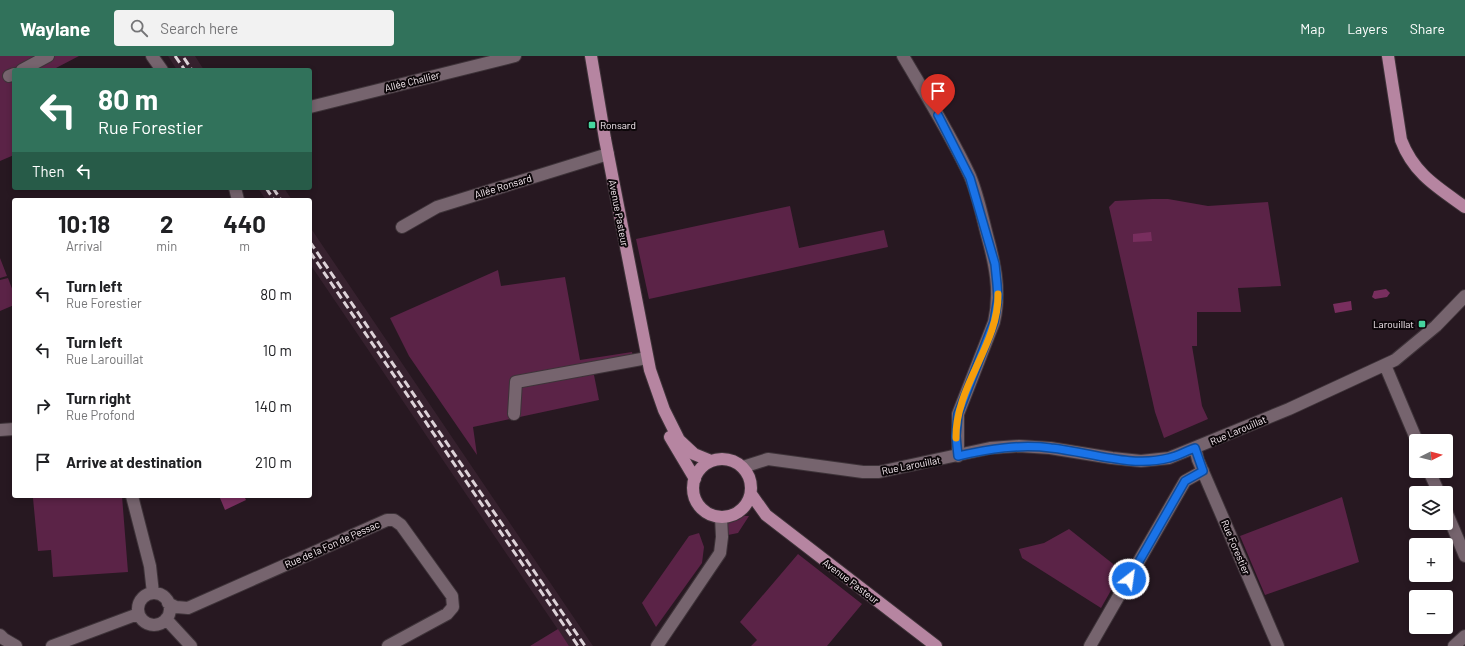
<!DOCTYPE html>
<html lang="en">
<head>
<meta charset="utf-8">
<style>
  :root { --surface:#fff; --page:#f2f2f2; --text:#202124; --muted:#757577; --accent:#31725b }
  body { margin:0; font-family:Barlow,sans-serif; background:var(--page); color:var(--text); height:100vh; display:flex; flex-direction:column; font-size:15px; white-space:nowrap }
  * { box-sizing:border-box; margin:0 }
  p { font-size:13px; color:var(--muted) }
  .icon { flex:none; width:22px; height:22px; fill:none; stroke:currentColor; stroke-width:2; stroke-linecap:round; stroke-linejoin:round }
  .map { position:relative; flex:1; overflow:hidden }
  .drawer { position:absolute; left:12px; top:142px; width:300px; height:300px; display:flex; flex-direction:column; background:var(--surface); border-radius:4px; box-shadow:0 2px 6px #0003 }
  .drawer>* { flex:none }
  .top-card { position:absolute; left:12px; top:12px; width:300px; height:122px; border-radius:4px; box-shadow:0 2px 6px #0003; background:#31725b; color:#fff; overflow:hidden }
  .needle { width:26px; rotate:84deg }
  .controls { position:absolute; left:1409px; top:378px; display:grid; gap:8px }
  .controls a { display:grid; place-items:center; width:44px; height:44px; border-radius:4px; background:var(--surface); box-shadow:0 2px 6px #0003; font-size:20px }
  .pin { position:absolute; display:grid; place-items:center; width:34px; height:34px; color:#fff; margin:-41px -17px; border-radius:50% 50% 50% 0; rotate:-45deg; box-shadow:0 0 4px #0007 }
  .pin .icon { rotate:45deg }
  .me { position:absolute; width:44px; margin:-22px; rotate:30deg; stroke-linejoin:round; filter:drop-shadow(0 0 3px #0008) }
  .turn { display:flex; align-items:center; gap:14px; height:84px; padding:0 20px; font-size:18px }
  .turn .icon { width:52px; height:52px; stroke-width:2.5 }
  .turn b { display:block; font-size:28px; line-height:34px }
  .then { display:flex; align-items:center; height:38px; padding:0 20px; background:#0003; gap:8px; font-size:15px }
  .eta { display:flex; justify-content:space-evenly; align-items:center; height:68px; text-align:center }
  .eta b { font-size:24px; font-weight:700; line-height:28px }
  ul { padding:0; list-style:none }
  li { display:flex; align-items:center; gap:12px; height:56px; padding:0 20px }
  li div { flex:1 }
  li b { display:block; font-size:15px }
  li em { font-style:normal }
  header { display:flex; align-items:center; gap:24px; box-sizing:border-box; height:56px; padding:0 20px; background:var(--accent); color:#fff }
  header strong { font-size:19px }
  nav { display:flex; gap:22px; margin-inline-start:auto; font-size:14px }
  .search { width:280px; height:36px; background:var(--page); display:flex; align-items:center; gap:10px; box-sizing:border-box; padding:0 14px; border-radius:4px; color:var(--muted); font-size:15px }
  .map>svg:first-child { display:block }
  .built { fill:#36212e }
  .green { fill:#5b2347 }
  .water { fill:#782e5e }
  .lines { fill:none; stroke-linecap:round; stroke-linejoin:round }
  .minor-casing { stroke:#3e3339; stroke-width:14 }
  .major-casing { stroke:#3e3339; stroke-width:14 }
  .minor { stroke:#76646e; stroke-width:12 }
  .major { stroke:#b685a1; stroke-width:12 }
  .rail { stroke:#ddd2d8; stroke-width:3; stroke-dasharray:8 4; stroke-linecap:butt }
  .route-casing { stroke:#114b97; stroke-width:10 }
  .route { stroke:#1a73e8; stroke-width:7 }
  .slow { stroke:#f59e0b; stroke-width:7 }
  .poi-dot { fill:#46d49e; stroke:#0c0609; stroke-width:1.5 }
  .labels { text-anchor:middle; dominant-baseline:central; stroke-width:4; stroke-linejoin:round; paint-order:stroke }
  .street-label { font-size:10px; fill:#f9eef4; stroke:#0c0609 }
  .poi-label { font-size:10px; fill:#f9eef4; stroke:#0c0609; text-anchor:start }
</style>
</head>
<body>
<header>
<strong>Waylane</strong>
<div class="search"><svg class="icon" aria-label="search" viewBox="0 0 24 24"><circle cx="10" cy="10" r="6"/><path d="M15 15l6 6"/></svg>Search here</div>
<nav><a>Map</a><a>Layers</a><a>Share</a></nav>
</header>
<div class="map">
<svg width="1465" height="590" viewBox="0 0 1465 590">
  <rect width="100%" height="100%" fill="#271821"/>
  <path class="built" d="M168 0H195L204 14H177Z
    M258 132H284L292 144H266Z
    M310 171 593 590H569L310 208Z"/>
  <path class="green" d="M0 0H79L56 12V14H14V99L0 105Z
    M1152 143H1168L1208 150 1268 146 1281 230 1238 232 1241 256H1197V290H1192L1202 350 1208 363 1164 382 1155 356 1109 151 1115 145Z
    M790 150 799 192 884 174 888 191 649 243 636 183Z
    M0 202 7 220 0 222Z
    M498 214 501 230 565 221 580 304 632 296 634 306 593 314 599 344 473 371 477 399 409 300 390 262Z
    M8 222 14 238V249L0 255V224Z
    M52 440H122L128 516 53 521 51 494 38 495 33 442Z
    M1342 441 1359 506 1265 539 1240 480Z
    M743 460H749L738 477 728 479 726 475 728 466Z
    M1069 473 1122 515 1101 552 1022 502 1019 493 1044 487Z
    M699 477 704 491 702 507 656 571 642 547 689 480Z
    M798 498 862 548 827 590H751L757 584 740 566Z
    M558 573 569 590H530Z"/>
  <path class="water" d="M1151 176 1152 185 1133 186V178Z
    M1386 233 1390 237 1387 241 1375 243 1372 241 1374 235Z
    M1351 245 1352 254 1335 257 1333 248Z
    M223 440H244L246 444 225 454 220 442Z"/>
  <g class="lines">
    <defs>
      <path id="minor" d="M152 0 162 14
        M903 0C926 39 951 79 970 120 978 139 982 160 987 179 995 208 1001 236 994 266L958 358V400
        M22 14 48 0
        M9 20 14 18
        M310 51 515 0
        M235 132 238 144
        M402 171 437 151 608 98
        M1385 309 1417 385
        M514 358 516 326 647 302
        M0 374 14 373
        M1195 392 1198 404 1278 590
        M743 411 768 403 863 416H879L990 392 1019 390 1050 392 1112 402 1141 405 1169 402 1289 353 1395 304 1436 270 1465 240
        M1429 415 1439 437
        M132 440 150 510 153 537
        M1446 455 1465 500
        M138 553a16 16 0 1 1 32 0a16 16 0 1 1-32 0Z
        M168 547 176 551 188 552 387 464H394L401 469 452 540 453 551 447 558 388 590
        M166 563 191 590
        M0 579 4 583 16 590
        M52 590 138 558
        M657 590 720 497 722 481 721 461
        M1090 590 1185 425 1203 415
        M1454 590 1465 580"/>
      <path id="major" d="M591 0 605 83 650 314 664 354 679 384 694 398 711 405
        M1388 0 1401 84C1414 118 1437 131 1465 151
        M670 381 695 423
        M693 432a29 29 0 1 1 58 0a29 29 0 1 1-58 0Z
        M751 438 766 459 936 590"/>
    </defs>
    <use href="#minor" class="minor-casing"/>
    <use href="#major" class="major-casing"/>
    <use href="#minor" class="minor"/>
    <use href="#major" class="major"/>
    <path class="rail" d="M175 0 185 14
      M184 2 192 14
      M266 132 274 144
      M273 132 281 144
      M310 186 585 590
      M310 196 578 590"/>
  </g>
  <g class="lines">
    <defs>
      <path id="route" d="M938 59 970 122 995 208 997 228 998 242 994 266 958 358 956 380 958 400C989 393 1019 388 1051 392 1090 396 1131 412 1169 402 1178 400 1186 395 1195 392L1203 415 1185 425 1129 523"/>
    </defs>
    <use href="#route" class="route-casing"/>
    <use href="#route" class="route"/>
    <path class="slow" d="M956 382C955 331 999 288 998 238"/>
  </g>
  <g class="poi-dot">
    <rect x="588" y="65" width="8" height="8" rx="2"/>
    <rect x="1418" y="264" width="8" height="8" rx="2"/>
  </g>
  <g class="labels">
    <g class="street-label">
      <text transform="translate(412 25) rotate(-14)">Allée Challier</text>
      <text transform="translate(503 130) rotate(-17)">Allée Ronsard</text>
      <text transform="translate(619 157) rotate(79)">Avenue Pasteur</text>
      <text transform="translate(1238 374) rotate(-23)">Rue Larouillat</text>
      <text transform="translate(911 409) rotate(-11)">Rue Larouillat</text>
      <text transform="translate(332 488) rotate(-24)">Rue de la Fon de Pessac</text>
      <text transform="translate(1236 491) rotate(67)">Rue Forestier</text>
      <text transform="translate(851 525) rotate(37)">Avenue Pasteur</text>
    </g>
    <g class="poi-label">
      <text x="600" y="69">Ronsard</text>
      <text x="1414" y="268" text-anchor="end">Larouillat</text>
    </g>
  </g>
</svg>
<div class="controls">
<a><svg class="needle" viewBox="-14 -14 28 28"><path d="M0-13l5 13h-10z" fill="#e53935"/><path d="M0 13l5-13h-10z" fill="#757577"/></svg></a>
<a><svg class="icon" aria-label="layers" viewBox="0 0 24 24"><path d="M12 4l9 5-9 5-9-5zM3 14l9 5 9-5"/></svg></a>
<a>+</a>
<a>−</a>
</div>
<div class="pin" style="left:938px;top:59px;background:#d93025"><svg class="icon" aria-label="arrive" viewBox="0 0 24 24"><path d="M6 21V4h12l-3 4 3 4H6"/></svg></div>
<svg class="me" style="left:1129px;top:523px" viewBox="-20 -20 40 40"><circle r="17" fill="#1a73e8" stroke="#fff" stroke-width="3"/><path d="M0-11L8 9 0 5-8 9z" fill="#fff"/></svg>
<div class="top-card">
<div class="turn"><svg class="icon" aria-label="left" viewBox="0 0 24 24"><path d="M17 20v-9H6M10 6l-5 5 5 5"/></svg><div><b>80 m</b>Rue Forestier</div></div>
<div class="then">Then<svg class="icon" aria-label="left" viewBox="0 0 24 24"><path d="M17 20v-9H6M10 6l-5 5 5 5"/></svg></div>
</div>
<section class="drawer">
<div class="eta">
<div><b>10:18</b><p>Arrival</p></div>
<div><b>2</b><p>min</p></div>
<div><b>440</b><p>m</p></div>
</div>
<ul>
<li><svg class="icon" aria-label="left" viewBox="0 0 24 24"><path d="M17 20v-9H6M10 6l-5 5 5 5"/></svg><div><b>Turn left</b><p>Rue Forestier</p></div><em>80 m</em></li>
<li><svg class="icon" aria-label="left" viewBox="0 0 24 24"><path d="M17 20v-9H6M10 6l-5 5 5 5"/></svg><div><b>Turn left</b><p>Rue Larouillat</p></div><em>10 m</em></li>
<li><svg class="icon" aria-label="right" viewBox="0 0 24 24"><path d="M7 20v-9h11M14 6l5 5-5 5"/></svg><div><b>Turn right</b><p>Rue Profond</p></div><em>140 m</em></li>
<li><svg class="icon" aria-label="arrive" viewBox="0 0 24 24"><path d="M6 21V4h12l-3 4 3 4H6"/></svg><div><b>Arrive at destination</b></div><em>210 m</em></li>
</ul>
</section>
</div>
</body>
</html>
